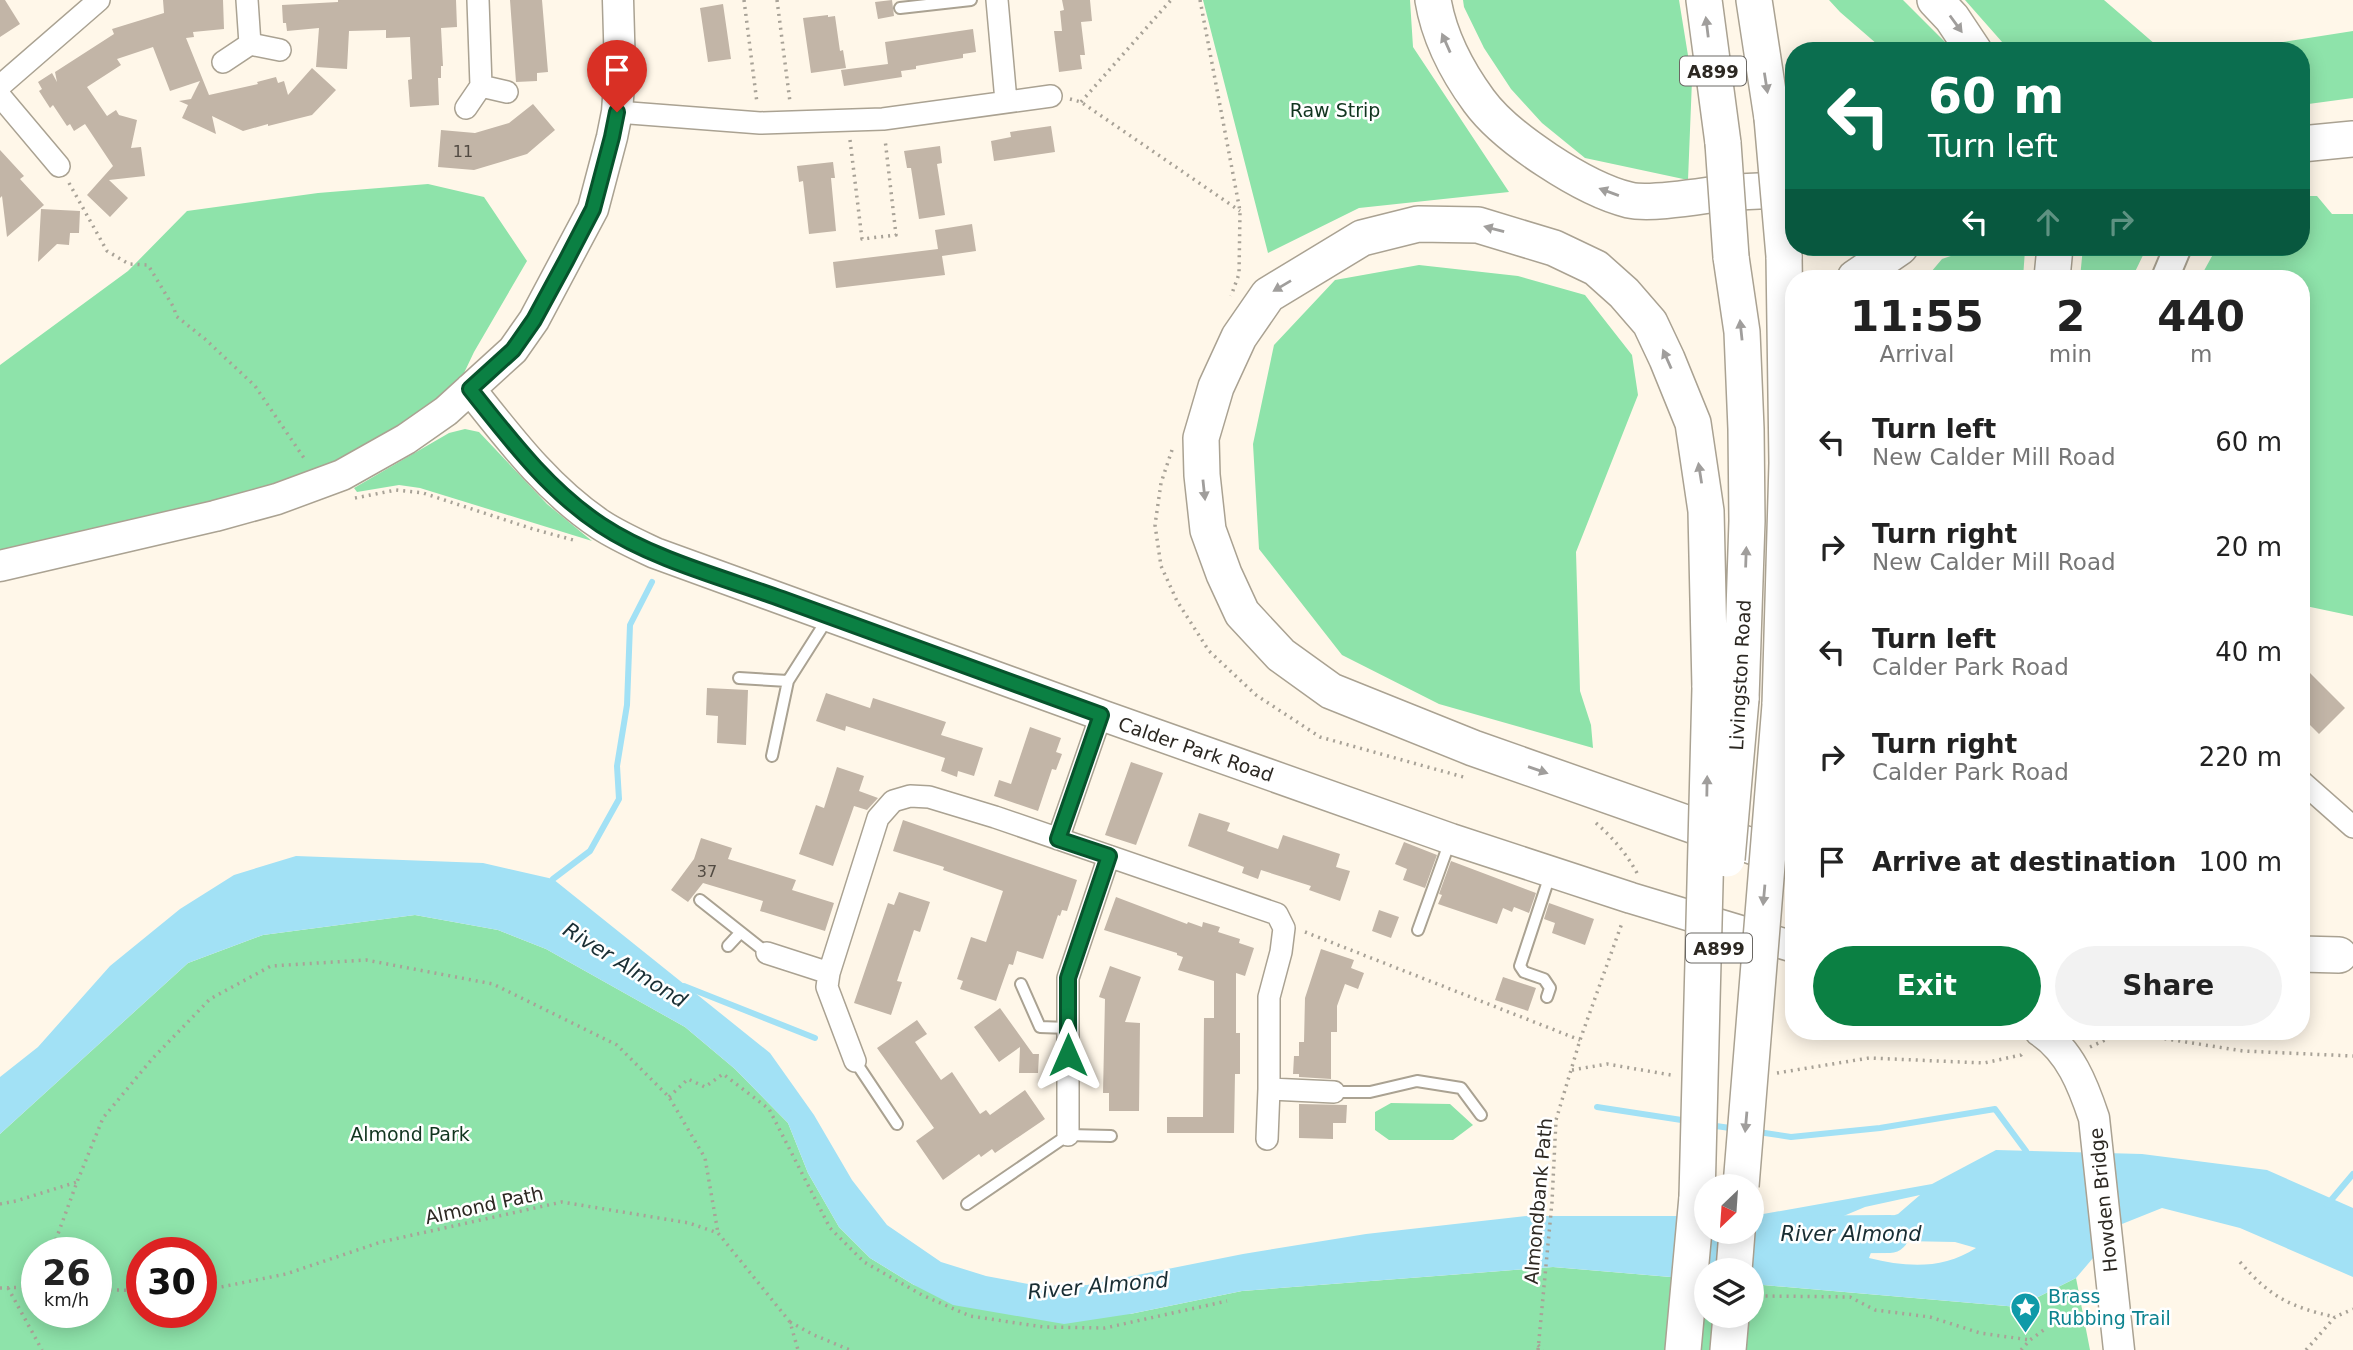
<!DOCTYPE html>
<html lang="en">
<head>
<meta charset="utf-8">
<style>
  :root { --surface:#fff; --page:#f2f2f2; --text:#222; --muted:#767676; --accent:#0b8043 }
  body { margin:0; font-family:"DejaVu Sans",sans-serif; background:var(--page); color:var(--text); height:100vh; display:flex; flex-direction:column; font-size:26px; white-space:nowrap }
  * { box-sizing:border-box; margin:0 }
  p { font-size:23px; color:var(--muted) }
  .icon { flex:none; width:38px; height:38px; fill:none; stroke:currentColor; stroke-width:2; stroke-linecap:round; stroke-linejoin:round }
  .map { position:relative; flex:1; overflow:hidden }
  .side { position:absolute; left:1785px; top:270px; width:525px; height:770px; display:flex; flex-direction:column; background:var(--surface); border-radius:28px; box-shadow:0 4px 18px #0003 }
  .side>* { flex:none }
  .hud { position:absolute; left:1785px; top:42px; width:525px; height:214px; border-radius:28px; box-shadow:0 4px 18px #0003; background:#0b6e4f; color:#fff; overflow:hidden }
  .needle { width:46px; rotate:205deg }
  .buttons { position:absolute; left:1694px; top:1174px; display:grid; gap:14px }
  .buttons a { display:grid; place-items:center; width:70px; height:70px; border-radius:50%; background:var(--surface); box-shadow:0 4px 18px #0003; font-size:35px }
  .speed { position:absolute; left:21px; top:1237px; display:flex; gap:14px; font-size:35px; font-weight:700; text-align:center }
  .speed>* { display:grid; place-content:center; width:91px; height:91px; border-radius:50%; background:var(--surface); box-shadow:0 4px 18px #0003; line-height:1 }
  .speed small { font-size:18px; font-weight:400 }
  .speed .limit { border:10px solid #d22; background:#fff; color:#111 }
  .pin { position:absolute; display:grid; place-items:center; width:60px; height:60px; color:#fff; margin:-72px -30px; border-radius:50% 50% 50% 0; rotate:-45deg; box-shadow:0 0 7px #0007 }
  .pin .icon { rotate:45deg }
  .me { position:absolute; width:77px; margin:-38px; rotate:0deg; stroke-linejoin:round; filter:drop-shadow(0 0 5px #0008) }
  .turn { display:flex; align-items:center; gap:24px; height:147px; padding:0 28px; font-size:32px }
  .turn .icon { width:91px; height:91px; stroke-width:2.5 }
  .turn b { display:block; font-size:49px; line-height:60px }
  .lanes { display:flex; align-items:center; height:66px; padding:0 28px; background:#0003; justify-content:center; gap:35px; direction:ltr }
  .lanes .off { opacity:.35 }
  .eta { display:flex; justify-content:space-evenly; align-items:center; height:119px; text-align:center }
  .eta b { font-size:42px; font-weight:600; line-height:49px }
  .primary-button { display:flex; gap:14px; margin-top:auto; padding:14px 28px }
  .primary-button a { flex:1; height:80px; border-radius:42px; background:var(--accent); color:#fff; font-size:28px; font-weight:600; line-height:80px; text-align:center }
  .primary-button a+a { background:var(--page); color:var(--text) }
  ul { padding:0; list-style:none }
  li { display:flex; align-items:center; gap:21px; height:105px; padding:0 28px }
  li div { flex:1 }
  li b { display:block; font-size:26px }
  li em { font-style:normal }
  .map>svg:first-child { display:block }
  .green { fill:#8ee3aa; fill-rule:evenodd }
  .water { fill:#a2e1f5; fill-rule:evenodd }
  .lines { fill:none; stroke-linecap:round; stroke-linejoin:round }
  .stream { stroke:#a2e1f5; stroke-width:6 }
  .river { stroke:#a2e1f5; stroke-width:38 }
  .building { fill:#c2b5a7 }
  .service-casing { stroke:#aaa292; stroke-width:14 }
  .minor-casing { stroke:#aaa292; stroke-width:24 }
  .tertiary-casing { stroke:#aaa292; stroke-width:30 }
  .secondary-casing { stroke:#aaa292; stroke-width:33 }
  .primary-casing { stroke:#aaa292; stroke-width:38 }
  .path { stroke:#a8a297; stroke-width:3.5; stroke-dasharray:2 5; stroke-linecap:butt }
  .service { stroke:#fff; stroke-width:10 }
  .minor { stroke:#fff; stroke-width:21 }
  .tertiary { stroke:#fff; stroke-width:26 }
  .secondary { stroke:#fff; stroke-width:30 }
  .primary { stroke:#fff; stroke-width:35 }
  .primary-bridge-casing { stroke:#aaa292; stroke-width:38; stroke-linecap:butt }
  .primary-bridge { stroke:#fff; stroke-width:35 }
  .oneway { fill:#a09e9c }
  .route-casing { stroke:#07532c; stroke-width:18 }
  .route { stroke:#0b8043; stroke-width:12 }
  .labels { text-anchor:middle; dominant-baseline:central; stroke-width:5; stroke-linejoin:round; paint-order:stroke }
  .number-label { font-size:16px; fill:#524b43 }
  .shield { fill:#fff; stroke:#6b6864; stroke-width:2 }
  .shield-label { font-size:18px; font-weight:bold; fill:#2c2822 }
  .park-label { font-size:19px; fill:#11351f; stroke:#fff }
  .street-label { font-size:19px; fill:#2c2822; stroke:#fff }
  .culture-label { font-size:19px; fill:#0d838f; stroke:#fff; text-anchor:start }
  .water-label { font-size:21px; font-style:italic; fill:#192e34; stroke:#fff }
</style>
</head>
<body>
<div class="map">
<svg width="2353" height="1350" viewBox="0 0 2353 1350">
  <rect width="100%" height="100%" fill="#fff7e9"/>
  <path class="green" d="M1203 0H1410L1413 47 1509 192 1359 208 1268 253Z
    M1463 0H1679L1692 80 1688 180 1585 158 1542 123 1511 89 1484 48 1464 7Z
    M1829 0H1903L1954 51H1885L1840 12Z
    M1965 0H2104L2163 51H2010Z
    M2353 31V98L2301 105V51H2225Z
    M428 184 484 197 527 261 474 352 446 411 374 458 0 566V365L128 271 187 211 318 193Z
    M2301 196H2317L2332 214H2353V616L2301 605V278H2200L2217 247H2301Z
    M1977 247H2009L2025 250 2023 278H1926L1942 259Z
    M2083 247H2147L2132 278H2080Z
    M1419 265 1518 276 1585 295 1632 355 1638 395 1576 552 1580 691 1591 725 1593 748 1439 704 1342 655 1259 549 1253 444 1274 345 1335 280Z
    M465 429 479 432 547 504 592 541 420 488 399 485 357 492 354 488 449 433Z
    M415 915 498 930 546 949 685 1027 735 1069 788 1123 808 1173 839 1227 870 1258 914 1285 1130 1314 1242 1291 1553 1267 1706 1280V1316H1752V1284L2018 1307 2076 1278 2090 1350H0V1134L188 963 263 935ZM37 1253H96V1312H37ZM142 1253H201V1312H142Z
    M1391 1103 1450 1104 1473 1125 1453 1140H1389L1375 1130V1112Z"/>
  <path class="water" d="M296 856 483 863 553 879 770 1053 814 1115 852 1180 887 1225 941 1262 986 1276 1039 1286 1087 1285 1243 1254 1366 1234 1527 1216H1706V1232H1752V1216L1932 1184 1996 1150 2142 1154 2267 1170 2353 1208V1277L2240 1228 2162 1208 2122 1224 2076 1278 2018 1307 1752 1284V1270H1706V1280L1553 1267 1242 1291 1130 1314 1064 1324 953 1305 914 1285 870 1258 839 1227 808 1173 788 1123 735 1069 685 1027 546 949 498 930 415 915 263 935 188 963 0 1134V1077L38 1047 110 966 180 909 234 875ZM1920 1195 1898 1214 1801 1245 1822 1225 1865 1207ZM1903 1241 1955 1242 1976 1248C1942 1270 1906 1267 1869 1258L1873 1247Z"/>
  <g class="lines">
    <path class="stream" d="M553 879 590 851 619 799 617 766 627 705 630 625 652 582
      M684 986 815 1038
      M1597 1107 1688 1121
      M1709 1125 1737 1129
      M1758 1132 1791 1137 1880 1128 1995 1109 2026 1151
      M2327 1205 2353 1174"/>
    <path class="river" d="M1761 1235 1890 1234"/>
  </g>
  <path class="building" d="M0 0H5L20 24 0 37Z
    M163 0H223L224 29 193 32 194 37 186 38 209 95 258 84 257 82 276 77 278 83 284 81 288 95 312 68 336 90 312 115 268 126V124L243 131 212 116 216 134 182 118 188 105 179 101 191 99 200 81 170 91 153 47 117 59 121 65 87 87 107 116 116 110 119 115 137 120 131 148 141 147 145 176 109 180 128 198 110 217 87 195 113 166 85 124 74 131 70 124 67 126 53 105 50 108 39 91 42 89 38 82 52 73 57 82 55 72 114 34 112 29 164 13Z
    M338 0H456L457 27 441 28 443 66H441V78H438L439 105 410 107 408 80 412 79 410 37 386 38V30L349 31 347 69 316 67 319 28 287 31 286 23H283L282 5 338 2Z
    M510 0H542L548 72 537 73V81L516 82Z
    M892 0 894 16 878 19 875 2Z
    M1062 0H1090L1092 21 1081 22 1085 55H1080L1082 69 1059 72 1054 31H1062L1060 11 1064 10Z
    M723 4 731 59 708 62 700 8Z
    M828 15V17L835 16 840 51 843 50 846 68 811 73 803 18Z
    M973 29 976 52 963 54V58L916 66V69L901 71 902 77 844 86 841 70 888 64 885 42Z
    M533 104 555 130 527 154 474 170 438 167 441 130 475 133 509 123Z
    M1051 126 1055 152 994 161 991 141 1011 137 1010 132Z
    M940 146 942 163 937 164 945 215 919 219 911 168H907L904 151Z
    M0 150 24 176 20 179 44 205 7 237 2 196 0 198Z
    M833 162 835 178H831L836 231 809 234 803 181 799 182 797 166Z
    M41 209 80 211 79 233H70L69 245 57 244 38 262Z
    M972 224 976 251 942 256 945 275 836 288 833 262 938 249 935 230Z
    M2301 664 2345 708 2319 734 2301 716Z
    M707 688 748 690 746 745 717 743 718 716 706 715Z
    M826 693 870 708 873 698 946 722 941 735 983 748 974 776 958 771 957 777 941 771 945 758 846 726 845 731 816 721Z
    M1030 727 1061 738 1056 752 1062 754 1056 770 1052 769 1038 811 994 796 999 780 1011 784Z
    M1131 762 1163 773 1136 845 1105 835Z
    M837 767 864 776 859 791 878 798 867 810 854 806 833 866 799 854 816 805 824 808Z
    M1199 813 1230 823 1227 831 1278 849 1283 835 1340 854 1336 867 1350 871 1340 901 1309 890 1311 886 1261 870 1258 879 1242 873 1244 867 1188 846Z
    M903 820 1077 880 1067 911 1062 910 1060 916 1058 915 1043 959 1017 951 1013 965 1009 964 996 1001 960 989 963 981 957 979 971 937 986 942 1003 891 943 870 944 867 893 851Z
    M701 838 732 848 728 859 796 880 792 890 834 903 825 931 760 911 763 901 703 883 688 902 671 890 694 859Z
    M1404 842 1437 855 1425 888 1403 880 1407 869 1395 864Z
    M1451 861 1536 893 1529 913 1514 907 1512 912 1503 908 1497 924 1438 904 1442 895 1439 894Z
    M899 892 930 902 920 932 914 930 897 981 902 982 891 1015 854 1003 888 903 894 905Z
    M1116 897 1187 924 1188 922 1202 927 1203 922 1220 927 1218 932 1240 939 1239 943 1254 948 1245 976 1236 973V1033H1240V1074H1235L1234 1133H1167V1117H1203L1204 1018H1214V981L1178 970 1183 957 1177 955V953L1104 930Z
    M1549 903 1594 919 1585 945 1552 933 1555 923 1544 919Z
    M1379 910 1399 917 1391 938 1372 931Z
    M1321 949 1354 960 1351 968 1364 973 1358 989 1345 984 1337 1006V1032H1331V1079L1299 1077V1074H1293L1294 1056H1299V1042H1304L1305 998Z
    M1110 966 1141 977 1125 1022 1140 1023 1139 1111H1109V1093H1103L1105 999 1099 997Z
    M1503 977 1536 988 1528 1011 1495 1000Z
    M1000 1008 1033 1054H1039L1038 1073H1019L1020 1047 999 1062 974 1027Z
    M917 1020 927 1034 915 1042 941 1080 952 1072 980 1114 986 1110 990 1115 1025 1090 1045 1119 995 1153 992 1149 981 1157 979 1154 943 1180 916 1141 934 1128 877 1048Z
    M1299 1104 1347 1105 1346 1123H1333V1139L1299 1138Z"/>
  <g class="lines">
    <defs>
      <path id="service" d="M900 8 971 0
        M739 678 788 681
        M772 756 788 681 828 618
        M700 900 767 953
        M1418 930 1450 841
        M728 946 740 933
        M1021 984 1040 1027 1068 1028
        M1547 997 1550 988 1544 979 1524 972 1520 966 1550 875
        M855 1061 897 1124
        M1334 1092H1370L1417 1081 1461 1088 1481 1115
        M967 1204 1068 1135 1111 1136"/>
      <path id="minor" d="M247 0 250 44
        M478 0 481 86
        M997 0 1006 101
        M223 62 250 44 280 50
        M0 86 99 0
        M0 96 59 166
        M466 108 481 86 507 92
        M617 112 760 123 883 119 1051 96
        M2301 781 2353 827
        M1058 839 1101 715
        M767 953 829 973
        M855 1061 827 987 829 973 878 818 893 801 910 796 929 797 995 817 1277 914 1284 928 1281 952 1269 997V1089L1267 1139
        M1269 1089 1334 1092
        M1068 1135V978L1109 856"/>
      <path id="tertiary" d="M2165 278 2178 247"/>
      <path id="secondary" d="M470 389C509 438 548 490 601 525 618 536 636 544 655 553L1101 715 1451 839 1631 898 1794 947
        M0 566 215 516 277 499 342 475 406 439 446 411 513 350 534 320 593 209 612 137 617 112 620 71 618 0
        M2040 1031C2070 1051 2083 1085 2094 1118L2119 1350"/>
      <path id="primary" d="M1433 0C1439 36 1457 71 1479 101 1506 138 1584 189 1629 200 1651 205 1700 196 1724 193 1747 191 1771 191 1794 189
        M1704 0 1723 143
        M1754 0 1772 118
        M1935 0 1952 18 1974 51
        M2301 144 2353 139
        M1731 257 1742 332 1746 429 1747 521 1741 699
        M1855 278 1900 247
        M2052 278 2055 247
        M1710 688 1706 511 1693 423 1667 359 1650 323 1624 293 1596 268 1554 248 1478 225 1418 224 1362 238 1268 295 1239 337 1216 387 1201 438 1202 475 1208 530 1224 574 1242 613 1281 655 1331 691 1473 748 1794 861
        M1780 705 1787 463 1784 256
        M2301 954 2339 955
        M1734 1270 1737 1232
        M1683 1350 1697 1197
        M1728 1350 1731 1316"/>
    </defs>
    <use href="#service" class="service-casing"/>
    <use href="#minor" class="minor-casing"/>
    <use href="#tertiary" class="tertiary-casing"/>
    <use href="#secondary" class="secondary-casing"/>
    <use href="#primary" class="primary-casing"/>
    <path class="path" d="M744 0 757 103
      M777 0 790 102
      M1200 0 1240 211 1239 274 1231 296
      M1070 99 1081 102 1240 211
      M1081 102 1171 0
      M850 140 862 239 896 235 885 139
      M69 183 107 251 129 264 148 265 174 308 176 316 205 339 255 386 306 461
      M1172 450 1161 483 1155 525 1161 566 1177 601 1209 651 1256 695 1320 737 1467 778
      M355 498 396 490 423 493 533 529 577 541
      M1596 823C1613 838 1626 853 1637 873
      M1305 932 1580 1040
      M2116 1031 2243 1051 2353 1056
      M2090 1047 2120 1033
      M1572 1070 1607 1064 1671 1075
      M1777 1073 1869 1058 1984 1063 2021 1055 2024 1051
      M669 1097 688 1079 705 1087 723 1074 769 1109 830 1228 864 1262 922 1295 970 1316 1043 1327 1105 1328 1227 1301
      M0 1204 16 1201 77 1182
      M51 1253 77 1182 103 1118 152 1059 210 999 271 966 366 960 493 984 617 1045 669 1097 705 1158 718 1233
      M2240 1262C2270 1297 2290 1307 2335 1317
      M0 1288 37 1287
      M8 1288 42 1350
      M96 1289 142 1291
      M201 1291 286 1274 381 1242 562 1202 689 1223 718 1233 790 1322 798 1350
      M1752 1293 1763 1296 1850 1297 1875 1310 1930 1317 1980 1333 2030 1340
      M790 1322 814 1335 850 1350
      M1538 1345 1543 1350
      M1538 1350 1552 1202 1556 1120 1580 1040 1622 923
      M2021 1350 2030 1340 2045 1329
      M2306 1350 2335 1317 2353 1309"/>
    <use href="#service" class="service"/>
    <use href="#minor" class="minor"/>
    <use href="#tertiary" class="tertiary"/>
    <use href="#secondary" class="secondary"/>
    <use href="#primary" class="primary"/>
    <defs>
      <path id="primary-bridge" d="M1772 118 1784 256
        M1723 143 1731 257
        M1727 859 1741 699
        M1741 1186 1780 705
        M1697 1197 1710 688"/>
    </defs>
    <use href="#primary-bridge" class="primary-bridge-casing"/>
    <use href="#primary-bridge" class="primary-bridge"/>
  </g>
  <defs><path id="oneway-solid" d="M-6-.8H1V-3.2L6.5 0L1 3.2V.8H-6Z" transform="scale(1.75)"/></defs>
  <g class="oneway">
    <use href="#oneway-solid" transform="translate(1956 24) rotate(54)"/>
    <use href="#oneway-solid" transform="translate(1707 27) rotate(-97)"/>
    <use href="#oneway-solid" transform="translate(1446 43) rotate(-114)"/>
    <use href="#oneway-solid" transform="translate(1766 83) rotate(81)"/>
    <use href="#oneway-solid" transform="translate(1609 192) rotate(-160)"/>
    <use href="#oneway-solid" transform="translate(1494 229) rotate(-165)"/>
    <use href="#oneway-solid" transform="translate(1282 286) rotate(149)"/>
    <use href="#oneway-solid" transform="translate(1741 330) rotate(-96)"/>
    <use href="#oneway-solid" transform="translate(1667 359) rotate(-114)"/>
    <use href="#oneway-solid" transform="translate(1700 473) rotate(-99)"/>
    <use href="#oneway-solid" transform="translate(1204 490) rotate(84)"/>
    <use href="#oneway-solid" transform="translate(1746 557) rotate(-88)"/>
    <use href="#oneway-solid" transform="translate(1538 770) rotate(19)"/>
    <use href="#oneway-solid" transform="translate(1707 786) rotate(-89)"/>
    <use href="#oneway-solid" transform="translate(1764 895) rotate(95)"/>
    <use href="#oneway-solid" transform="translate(1746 1122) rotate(95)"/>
  </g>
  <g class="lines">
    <defs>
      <path id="route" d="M617 112 612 137 593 209 566 261 534 320 513 350 470 389C509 438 548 490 601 525 652 559 724 578 782 599 888 638 995 676 1101 715L1058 839 1109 856 1068 978V1055"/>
    </defs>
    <use href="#route" class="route-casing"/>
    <use href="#route" class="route"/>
  </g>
  <defs>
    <symbol id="sight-pin" viewBox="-11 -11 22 30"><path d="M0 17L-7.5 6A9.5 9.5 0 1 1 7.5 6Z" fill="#0f9aa8" stroke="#fff"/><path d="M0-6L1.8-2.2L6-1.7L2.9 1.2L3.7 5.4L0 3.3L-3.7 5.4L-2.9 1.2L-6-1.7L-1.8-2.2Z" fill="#fff"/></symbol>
  </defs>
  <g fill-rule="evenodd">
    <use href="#sight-pin" x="2008" y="1290" width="35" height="47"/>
  </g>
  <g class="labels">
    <g class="number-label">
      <text x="463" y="151">11</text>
      <text x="707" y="871">37</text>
    </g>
    <g class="shield">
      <rect x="1680" y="56.5" width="66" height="29" rx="5"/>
      <rect x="1686" y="933.5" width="66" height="29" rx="5"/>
    </g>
    <g class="shield-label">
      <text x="1713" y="71">A899</text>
      <text x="1719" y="948">A899</text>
    </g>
    <g class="park-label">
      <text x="1335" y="110">Raw Strip</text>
      <text x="410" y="1134">Almond Park</text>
    </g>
    <g class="street-label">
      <text transform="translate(1740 675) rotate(-87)">Livingston Road</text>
      <text transform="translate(1196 749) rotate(19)">Calder Park Road</text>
      <text transform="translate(2103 1200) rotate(-96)">Howden Bridge</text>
      <text transform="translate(1538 1201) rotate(-85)">Almondbank Path</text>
      <text transform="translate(484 1205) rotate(-12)">Almond Path</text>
    </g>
    <g class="culture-label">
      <text x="2048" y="1296">Brass<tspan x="2048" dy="22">Rubbing Trail</tspan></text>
    </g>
    <g class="water-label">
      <text transform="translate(625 965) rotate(32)">River Almond</text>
      <text x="1851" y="1234">River Almond</text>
      <text transform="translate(1098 1286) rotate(-5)">River Almond</text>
    </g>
  </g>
</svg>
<div class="buttons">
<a><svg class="needle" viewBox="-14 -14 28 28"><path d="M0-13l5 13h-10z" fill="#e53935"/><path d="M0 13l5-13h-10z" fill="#767676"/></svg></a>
<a><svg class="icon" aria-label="layers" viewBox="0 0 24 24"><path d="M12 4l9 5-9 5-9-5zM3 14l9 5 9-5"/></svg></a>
</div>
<div class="speed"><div>26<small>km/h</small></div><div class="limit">30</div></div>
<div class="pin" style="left:617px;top:112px;background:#d93025"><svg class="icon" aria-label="arrive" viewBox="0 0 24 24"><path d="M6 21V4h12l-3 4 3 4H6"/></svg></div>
<svg class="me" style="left:1068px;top:1055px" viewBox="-20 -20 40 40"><path d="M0-17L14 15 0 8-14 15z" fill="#0b8043" stroke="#fff" stroke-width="4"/></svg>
<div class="hud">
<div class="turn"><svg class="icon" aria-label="left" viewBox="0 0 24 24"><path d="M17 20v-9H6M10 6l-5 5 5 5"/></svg><div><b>60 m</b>Turn left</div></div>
<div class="lanes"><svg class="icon" aria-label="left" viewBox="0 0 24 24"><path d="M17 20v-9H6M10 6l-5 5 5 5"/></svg><svg class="icon off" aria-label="ahead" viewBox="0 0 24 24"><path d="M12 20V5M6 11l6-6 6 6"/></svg><svg class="icon off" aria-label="right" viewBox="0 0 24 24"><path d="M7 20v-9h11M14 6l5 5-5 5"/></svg></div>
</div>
<section class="side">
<div class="eta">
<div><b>11:55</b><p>Arrival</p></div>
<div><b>2</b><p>min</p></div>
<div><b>440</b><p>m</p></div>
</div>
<ul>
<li><svg class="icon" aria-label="left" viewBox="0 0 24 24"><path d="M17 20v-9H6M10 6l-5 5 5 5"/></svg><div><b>Turn left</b><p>New Calder Mill Road</p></div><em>60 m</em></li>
<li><svg class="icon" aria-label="right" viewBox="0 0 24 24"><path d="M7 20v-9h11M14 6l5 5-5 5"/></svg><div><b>Turn right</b><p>New Calder Mill Road</p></div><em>20 m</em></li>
<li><svg class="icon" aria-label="left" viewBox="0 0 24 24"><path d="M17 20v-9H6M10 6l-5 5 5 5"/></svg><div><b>Turn left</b><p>Calder Park Road</p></div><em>40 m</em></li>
<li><svg class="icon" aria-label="right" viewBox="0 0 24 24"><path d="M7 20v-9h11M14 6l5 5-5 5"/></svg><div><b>Turn right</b><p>Calder Park Road</p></div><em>220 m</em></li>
<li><svg class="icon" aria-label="arrive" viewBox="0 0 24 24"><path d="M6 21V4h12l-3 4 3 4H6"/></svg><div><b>Arrive at destination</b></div><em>100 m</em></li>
</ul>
<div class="primary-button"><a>Exit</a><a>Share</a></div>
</section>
</div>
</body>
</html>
